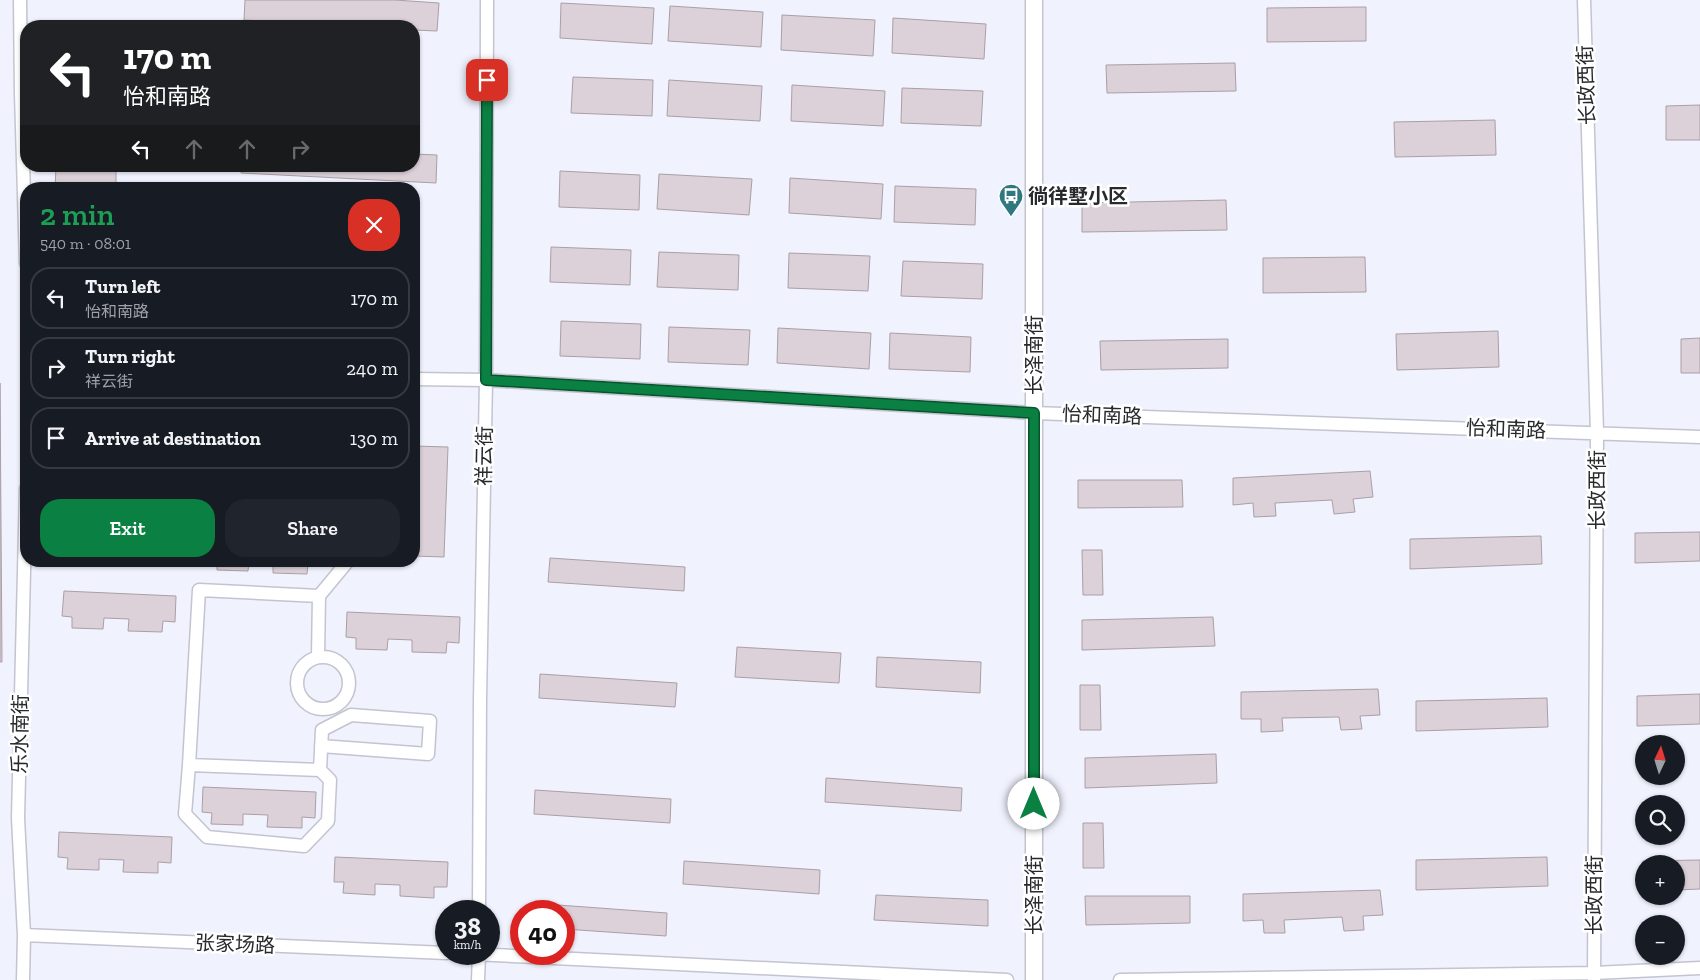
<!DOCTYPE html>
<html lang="en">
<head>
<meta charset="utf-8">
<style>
  :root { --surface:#171b24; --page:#20242c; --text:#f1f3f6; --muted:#9ea1a6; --line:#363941; --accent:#0b8043 }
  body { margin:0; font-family:"Zilla Slab","Noto Sans SC",serif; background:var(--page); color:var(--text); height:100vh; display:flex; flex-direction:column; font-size:19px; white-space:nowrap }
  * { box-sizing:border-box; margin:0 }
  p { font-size:16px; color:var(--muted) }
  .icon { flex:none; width:28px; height:28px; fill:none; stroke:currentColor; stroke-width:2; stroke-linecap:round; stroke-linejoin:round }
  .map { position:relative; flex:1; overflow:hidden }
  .drawer { position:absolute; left:20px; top:182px; width:400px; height:385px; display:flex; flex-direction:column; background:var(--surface); border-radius:20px; box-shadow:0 1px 4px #0004 }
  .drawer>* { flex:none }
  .top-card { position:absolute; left:20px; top:20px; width:400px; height:152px; border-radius:20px; box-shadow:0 1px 4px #0004; background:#202124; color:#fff; overflow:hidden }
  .needle { width:32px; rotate:4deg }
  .controls { position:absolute; left:1635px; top:735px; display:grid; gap:10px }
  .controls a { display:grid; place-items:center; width:50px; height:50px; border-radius:50%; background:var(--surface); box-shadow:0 1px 4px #0004; font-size:25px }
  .speed { position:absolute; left:435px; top:900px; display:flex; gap:10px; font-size:25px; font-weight:700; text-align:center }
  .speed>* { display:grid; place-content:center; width:65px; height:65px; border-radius:50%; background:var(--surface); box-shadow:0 1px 4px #0004; line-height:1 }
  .speed small { font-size:12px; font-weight:400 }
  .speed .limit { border:8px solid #d22; background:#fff; color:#111 }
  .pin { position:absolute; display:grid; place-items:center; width:42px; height:42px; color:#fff; margin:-21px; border-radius:10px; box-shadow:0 2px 8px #0006 }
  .me { position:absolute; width:55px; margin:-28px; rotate:0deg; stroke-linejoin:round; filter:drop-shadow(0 0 4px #0008) }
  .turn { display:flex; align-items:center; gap:18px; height:105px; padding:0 20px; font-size:22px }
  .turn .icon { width:65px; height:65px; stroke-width:2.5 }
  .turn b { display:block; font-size:35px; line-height:42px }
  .lanes { display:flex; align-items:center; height:48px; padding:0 20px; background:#0003; justify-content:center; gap:25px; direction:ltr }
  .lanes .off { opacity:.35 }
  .round { display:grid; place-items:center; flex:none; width:52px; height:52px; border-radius:20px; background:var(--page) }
  .headline { display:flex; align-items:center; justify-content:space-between; height:85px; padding:0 20px }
  h1 { font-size:30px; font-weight:600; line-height:38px; color:#1e9e55 }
  .action { display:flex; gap:10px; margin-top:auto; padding:10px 20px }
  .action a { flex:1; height:58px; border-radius:20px; background:var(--accent); color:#fff; font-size:20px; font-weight:600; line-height:58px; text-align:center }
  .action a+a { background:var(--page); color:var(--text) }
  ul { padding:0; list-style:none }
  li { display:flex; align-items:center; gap:15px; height:62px; margin:0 10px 8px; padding:0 10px; border:2px solid var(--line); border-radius:20px }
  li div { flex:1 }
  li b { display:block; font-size:19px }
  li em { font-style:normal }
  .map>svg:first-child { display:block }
  .building { fill:#dcd1d9; stroke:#aa9fa6 }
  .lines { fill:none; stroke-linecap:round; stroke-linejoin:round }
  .minor-casing { stroke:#c3c4d0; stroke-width:15 }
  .tertiary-casing { stroke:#c3c4d0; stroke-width:19 }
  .minor { stroke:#fff; stroke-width:12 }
  .tertiary { stroke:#fff; stroke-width:16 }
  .route-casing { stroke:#07532c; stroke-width:12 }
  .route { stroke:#0b8043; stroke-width:9 }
  .labels { text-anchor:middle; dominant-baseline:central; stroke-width:5; stroke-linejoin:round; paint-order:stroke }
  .street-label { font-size:20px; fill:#28292d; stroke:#fff }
  .poi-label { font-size:20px; font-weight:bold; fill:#28292d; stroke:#fff; text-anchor:start }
</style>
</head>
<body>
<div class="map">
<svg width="1700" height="980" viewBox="0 0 1700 980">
  <rect width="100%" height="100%" fill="#f0f2fe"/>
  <path class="building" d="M245 0H395L439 3 437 31 414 30V26H354L244 20Z
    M561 3 654 8 652 44 560 38Z
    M670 6 763 12 761 47 668 41Z
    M1366 7V41L1267 42V8Z
    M782 15 875 20 873 56 781 50Z
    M893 18 986 24 984 59 892 53Z
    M1235 63 1236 91 1107 93 1106 65Z
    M573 77 653 80 652 116 571 113Z
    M669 80 762 86 760 121 667 116Z
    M792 85 885 91 883 126 791 121Z
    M902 88 983 91 981 126 901 123Z
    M1700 105V140H1666V106Z
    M1495 120 1496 155 1395 157 1394 122Z
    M414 154 437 155 436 183 241 173V166H414Z
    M56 166 116 168V189H55Z
    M560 171 640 175 639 210 559 207Z
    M659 174 752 179 749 215 657 209Z
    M790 178 883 184 881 219 789 213Z
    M895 186 976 189 975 225 894 222Z
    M1226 200 1227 230 1082 232V203Z
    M551 247 631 250 630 285 550 282Z
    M659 252 739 255 738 290 657 287Z
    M789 253 870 256 868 291 788 288Z
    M1365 257 1366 292 1263 293V258Z
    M903 261 983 264 982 299 901 296Z
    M561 321 641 324 640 359 560 356Z
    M669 327 750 330 748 365 668 362Z
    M778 328 871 333 869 369 777 363Z
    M1498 331 1499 367 1397 370 1396 334Z
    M890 333 971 337 970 372 889 369Z
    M1700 338V373H1681V339Z
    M1228 339V368L1101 370 1100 341Z
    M0 383 2 662H0Z
    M414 446 448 447 444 557 414 556Z
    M1370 471 1373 497 1353 499 1355 512 1334 514 1332 500 1275 503 1276 516 1254 517 1253 503 1233 505V478Z
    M1078 480H1182L1183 507 1078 508Z
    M1700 532V561L1635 563V533Z
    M1541 536 1542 564 1410 569V539Z
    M1082 550H1102L1103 595H1083Z
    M550 558 685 567 684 591 548 582Z
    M217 561H249L248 571 217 570Z
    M272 561H320V564L308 563 307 574 273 573V561Z
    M64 591 176 596 175 622 163 621 162 632 128 631 129 619 104 618 103 629 72 628V617L62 616Z
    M347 612 460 617 459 643 447 642 446 653 412 652V640L388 639 387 650 356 649V638L346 637Z
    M1213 617 1215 646 1082 650V620Z
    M737 647 841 653 839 683 735 677Z
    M877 657 981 662 980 693 876 687Z
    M540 674 677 683 675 707 539 698Z
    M1080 685H1100L1101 730H1080Z
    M1378 689 1380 715 1360 716 1362 729 1341 730 1339 717 1282 718 1283 731 1261 732V719H1241V692Z
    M1700 694V724L1637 726V696Z
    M1547 698 1548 727 1416 731V701Z
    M1216 754 1217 783 1085 788V758Z
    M826 778 962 788 961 811 825 802Z
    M203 787 316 792 315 818 302 817V828L267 827 268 815 243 814V825L211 824 212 813 202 812Z
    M535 790 671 799 670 823 534 814Z
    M1083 823H1103L1104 868H1083Z
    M59 832 172 837 171 863 158 862V873L123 872 124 860 99 859V870L67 869 68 858 58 857Z
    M335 857 448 862 447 887H434V898L400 896V885L375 884V895L343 893 344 882H334Z
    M1547 857 1548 886 1416 890V860Z
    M1700 860V889L1676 890V864H1644L1643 891V861Z
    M684 861 820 870 819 894 683 884Z
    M1380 890 1383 915 1363 916 1364 930 1344 931 1342 917 1284 920 1285 933H1264L1263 920 1243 921V894Z
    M876 895 988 900V926L874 920Z
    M1085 896H1190V923L1086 925Z
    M531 903 667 913 666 936 564 929V911H531Z"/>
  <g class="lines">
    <defs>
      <path id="minor" d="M20 0 21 94 26 263
        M1584 0 1597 432 1594 980
        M414 379 486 380 1034 413 1700 437
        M319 596 199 590 189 765 320 770 322 730 351 715 430 721 428 754 321 746
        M297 683a26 26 0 1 1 52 0a26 26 0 1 1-52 0Z
        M318 657 319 596 348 561
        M189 765 185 814 207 837 304 846 328 821 330 780 320 770
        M479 911 480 699 486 380 487 0
        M24 935 446 953
        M473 954 1007 980
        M23 980 24 935 18 818 26 489
        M478 980 479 954
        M1120 980 1594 973 1700 968"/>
      <path id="tertiary" d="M1034 980V0"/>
    </defs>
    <use href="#minor" class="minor-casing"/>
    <use href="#tertiary" class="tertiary-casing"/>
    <use href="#minor" class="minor"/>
    <use href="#tertiary" class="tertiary"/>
  </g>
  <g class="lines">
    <defs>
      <path id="route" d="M487 80 486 380 1034 413V804"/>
    </defs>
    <use href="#route" class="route-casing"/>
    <use href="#route" class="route"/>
  </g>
  <defs>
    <symbol id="bus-pin" viewBox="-11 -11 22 30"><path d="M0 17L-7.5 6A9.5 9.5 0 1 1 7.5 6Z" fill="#307880" stroke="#fff"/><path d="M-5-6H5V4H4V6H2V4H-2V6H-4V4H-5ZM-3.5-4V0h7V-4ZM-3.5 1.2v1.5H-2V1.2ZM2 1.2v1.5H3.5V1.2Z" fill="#fff"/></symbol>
  </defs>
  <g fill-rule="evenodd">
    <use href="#bus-pin" x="997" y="182" width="28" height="38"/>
  </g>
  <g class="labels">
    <g class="street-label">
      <text transform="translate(1586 85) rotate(-92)">长政西街</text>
      <text transform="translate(1034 355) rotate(-90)">长泽南街</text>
      <text transform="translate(1102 415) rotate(2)">怡和南路</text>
      <text transform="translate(1506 429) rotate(2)">怡和南路</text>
      <text transform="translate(484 456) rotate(-89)">祥云街</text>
      <text transform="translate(1597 490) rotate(-90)">长政西街</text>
      <text transform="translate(20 734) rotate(-89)">乐水南街</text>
      <text transform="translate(1034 895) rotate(-90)">长泽南街</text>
      <text transform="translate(1594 895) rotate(-90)">长政西街</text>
      <text transform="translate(235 944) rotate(2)">张家场路</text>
    </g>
    <g class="poi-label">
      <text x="1028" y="196">徜徉墅小区</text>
    </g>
  </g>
</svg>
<div class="controls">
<a><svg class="needle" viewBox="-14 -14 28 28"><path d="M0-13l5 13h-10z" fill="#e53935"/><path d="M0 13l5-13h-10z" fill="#9ea1a6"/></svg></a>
<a><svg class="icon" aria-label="search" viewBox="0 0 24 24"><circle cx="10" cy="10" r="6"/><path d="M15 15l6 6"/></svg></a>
<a>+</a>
<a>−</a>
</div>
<div class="speed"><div>38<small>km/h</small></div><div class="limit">40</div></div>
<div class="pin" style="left:487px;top:80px;background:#d93025"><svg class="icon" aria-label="arrive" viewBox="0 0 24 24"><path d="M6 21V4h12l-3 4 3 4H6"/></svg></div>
<svg class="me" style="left:1034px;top:804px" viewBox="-20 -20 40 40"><circle r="19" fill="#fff"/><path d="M0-13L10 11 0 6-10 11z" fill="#0b8043"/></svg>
<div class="top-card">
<div class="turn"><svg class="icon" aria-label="left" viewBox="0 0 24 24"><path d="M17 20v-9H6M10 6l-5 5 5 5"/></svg><div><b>170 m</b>怡和南路</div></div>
<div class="lanes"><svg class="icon" aria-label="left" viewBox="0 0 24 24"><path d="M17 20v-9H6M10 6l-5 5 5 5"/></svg><svg class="icon off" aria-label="ahead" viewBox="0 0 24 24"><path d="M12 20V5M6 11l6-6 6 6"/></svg><svg class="icon off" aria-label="ahead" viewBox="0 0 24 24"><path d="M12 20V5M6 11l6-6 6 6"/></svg><svg class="icon off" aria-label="right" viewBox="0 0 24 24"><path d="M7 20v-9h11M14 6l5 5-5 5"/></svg></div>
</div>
<section class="drawer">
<div class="headline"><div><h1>2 min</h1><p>540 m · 08:01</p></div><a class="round" style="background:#d93025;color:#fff"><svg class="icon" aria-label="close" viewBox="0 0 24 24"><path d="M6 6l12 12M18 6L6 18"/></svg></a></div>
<ul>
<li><svg class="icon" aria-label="left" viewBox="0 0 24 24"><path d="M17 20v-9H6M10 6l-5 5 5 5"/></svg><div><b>Turn left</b><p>怡和南路</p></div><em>170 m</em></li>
<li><svg class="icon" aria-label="right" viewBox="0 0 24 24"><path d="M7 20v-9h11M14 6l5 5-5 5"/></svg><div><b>Turn right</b><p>祥云街</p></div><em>240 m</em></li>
<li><svg class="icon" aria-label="arrive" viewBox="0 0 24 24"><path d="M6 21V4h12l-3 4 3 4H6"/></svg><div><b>Arrive at destination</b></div><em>130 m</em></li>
</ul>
<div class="action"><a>Exit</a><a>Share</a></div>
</section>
</div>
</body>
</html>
